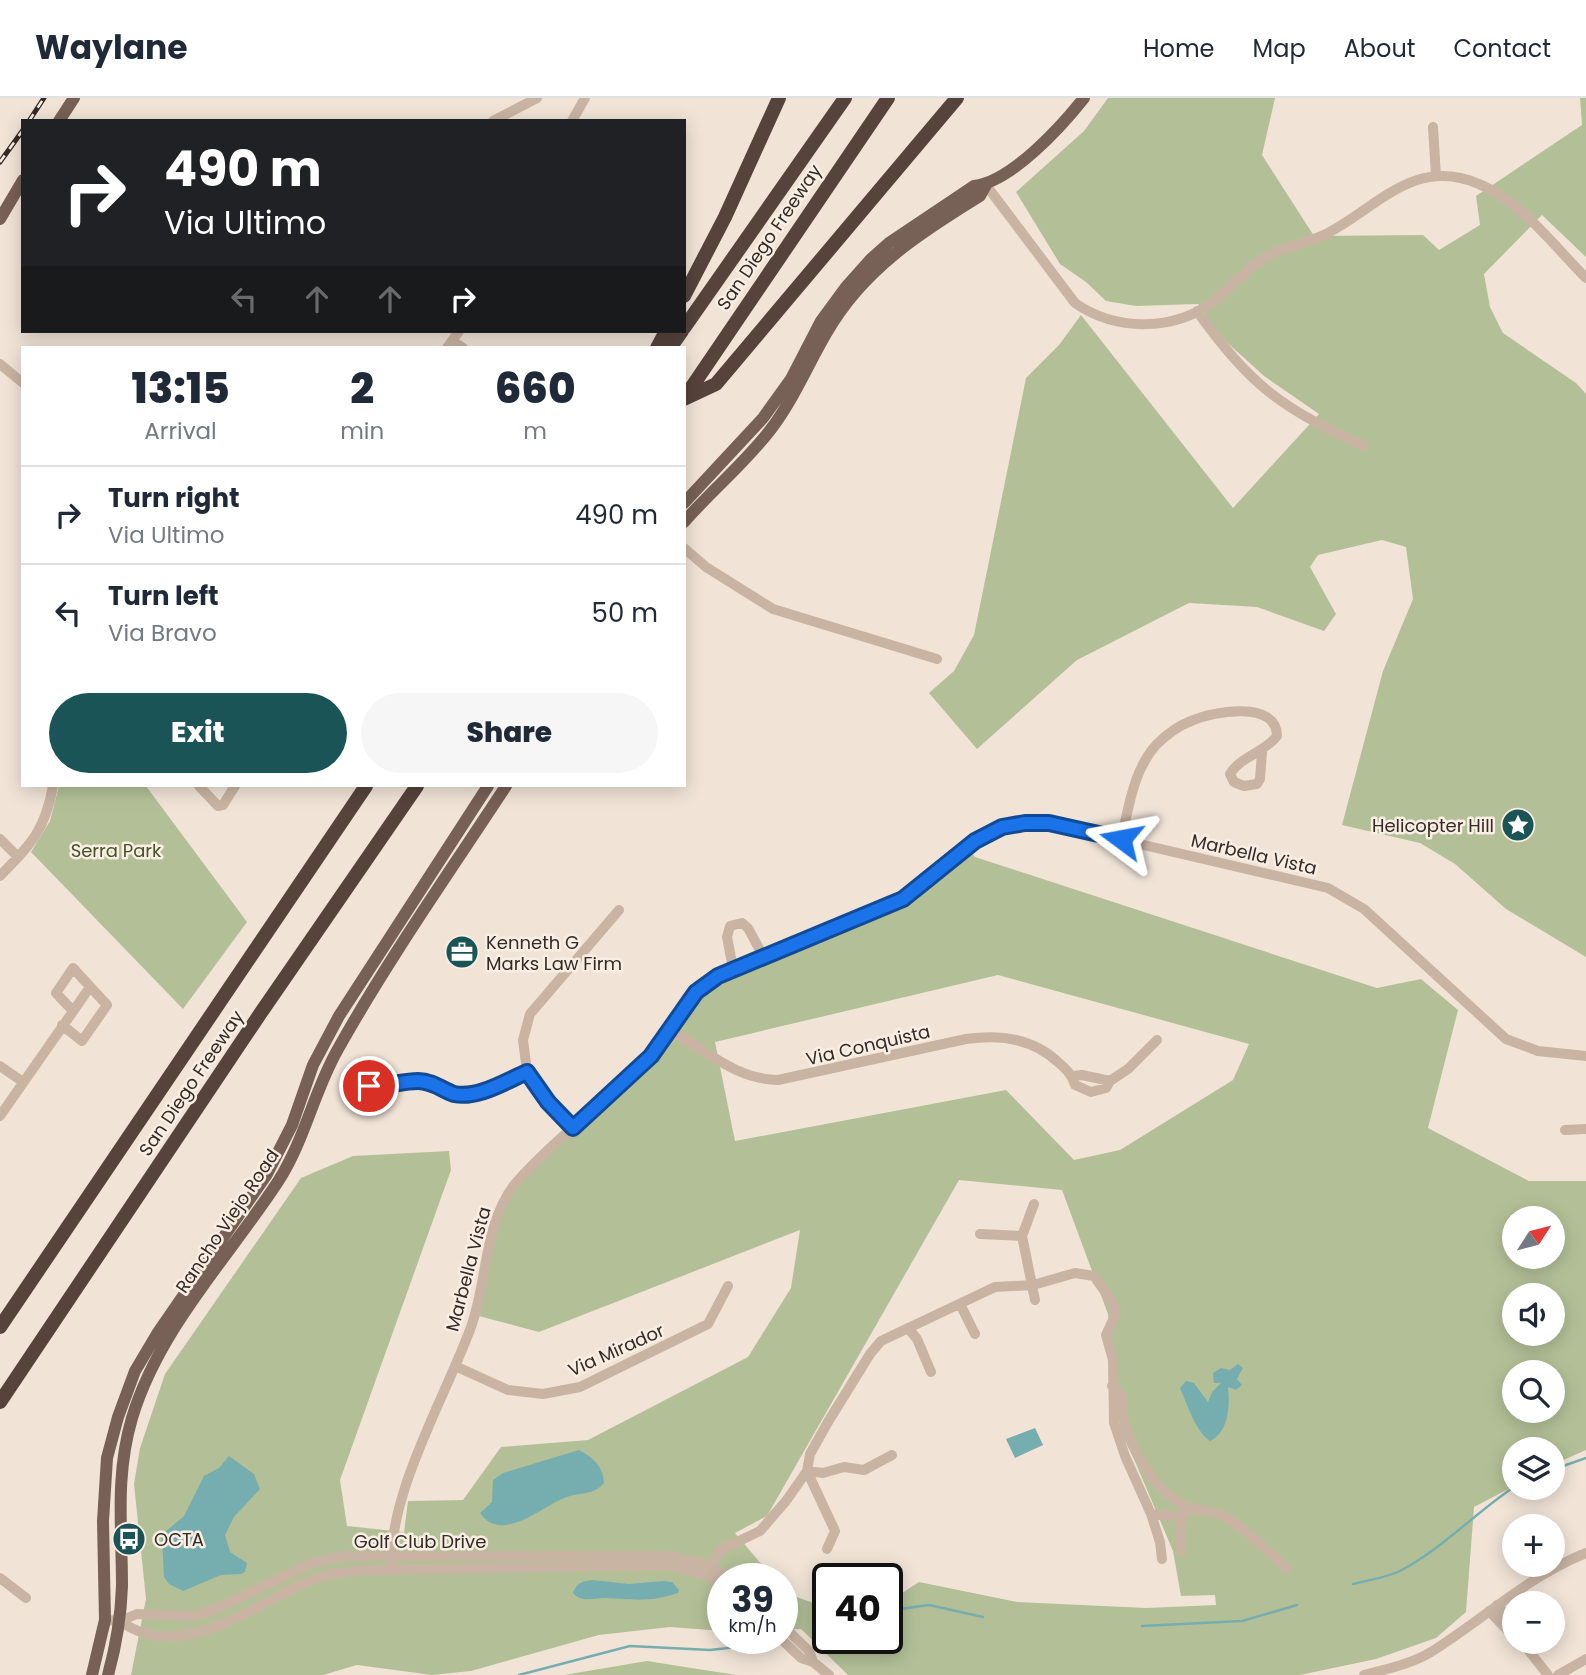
<!DOCTYPE html>
<html lang="en">
<head>
<meta charset="utf-8">
<style>
  :root { --surface:#fff; --page:#f6f6f7; --text:#1f2937; --muted:#747a83; --line:#e0e1e3; --accent:#1a5456 }
  body { margin:0; font-family:Poppins,sans-serif; background:var(--page); color:var(--text); height:100vh; display:flex; flex-direction:column; font-size:26px; white-space:nowrap }
  * { box-sizing:border-box; margin:0 }
  p { font-size:23px; color:var(--muted) }
  .icon { flex:none; width:38px; height:38px; fill:none; stroke:currentColor; stroke-width:2; stroke-linecap:round; stroke-linejoin:round }
  .map { position:relative; flex:1; overflow:hidden }
  .details { position:absolute; left:21px; top:248px; width:665px; height:441px; display:flex; flex-direction:column; background:var(--surface); border-radius:0px; box-shadow:0 4px 18px #0003 }
  .details>* { flex:none }
  .banner { position:absolute; left:21px; top:21px; width:665px; height:214px; border-radius:0px; box-shadow:0 4px 18px #0003; background:#202124; color:#fff; overflow:hidden }
  .needle { width:46px; rotate:54deg }
  .tools { position:absolute; left:1502px; top:1108px; display:grid; gap:14px }
  .tools a { display:grid; place-items:center; width:63px; height:63px; border-radius:50%; background:var(--surface); box-shadow:0 4px 18px #0003; font-size:35px }
  .speed { position:absolute; left:707px; top:1465px; display:flex; gap:14px; font-size:35px; font-weight:700; text-align:center }
  .speed>* { display:grid; place-content:center; width:91px; height:91px; border-radius:50%; background:var(--surface); box-shadow:0 4px 18px #0003; line-height:1 }
  .speed small { font-size:18px; font-weight:400 }
  .speed .limit { border:4px solid #111; border-radius:10px; background:#fff; color:#111 }
  .pin { position:absolute; display:grid; place-items:center; width:60px; height:60px; color:#fff; margin:-30px; border:4px solid #fff; border-radius:50%; box-shadow:0 2px 7px #0007 }
  .me { position:absolute; width:77px; margin:-38px; rotate:283deg; stroke-linejoin:round; filter:drop-shadow(0 0 5px #0008) }
  .turn { display:flex; align-items:center; gap:24px; height:147px; padding:0 28px; font-size:32px }
  .turn .icon { width:91px; height:91px; stroke-width:2.5 }
  .turn b { display:block; font-size:49px; line-height:60px }
  .lanes { display:flex; align-items:center; height:66px; padding:0 28px; background:#0003; justify-content:center; gap:35px; direction:ltr }
  .lanes .off { opacity:.35 }
  .eta { display:flex; justify-content:space-evenly; align-items:center; height:119px; text-align:center }
  .eta b { font-size:42px; font-weight:800; line-height:49px }
  .primary-button { display:flex; gap:14px; margin-top:auto; padding:14px 28px }
  .primary-button a { flex:1; height:80px; border-radius:42px; background:var(--accent); color:#fff; font-size:28px; font-weight:800; line-height:80px; text-align:center }
  .primary-button a+a { background:var(--page); color:var(--text) }
  ul { padding:0; list-style:none }
  li { display:flex; align-items:center; gap:21px; height:98px; padding:0 28px; border-top:2px solid var(--line) }
  li div { flex:1 }
  li b { display:block; font-size:26px }
  li em { font-style:normal }
  header { display:flex; align-items:center; gap:42px; box-sizing:border-box; height:98px; padding:0 35px; background:var(--surface); border-bottom:2px solid var(--line) }
  header strong { font-size:33px }
  nav { display:flex; gap:38px; margin-inline-start:auto; font-size:24px }
  .map>svg:first-child { display:block }
  .green { fill:#b3c097; fill-rule:evenodd }
  .water { fill:#76aeaf }
  .lines { fill:none; stroke-linecap:round; stroke-linejoin:round }
  .stream { stroke:#76aeaf; stroke-width:2.5 }
  .minor { stroke:#c9b4a3; stroke-width:10 }
  .major { stroke:#776056; stroke-width:12 }
  .highway { stroke:#55433c; stroke-width:14 }
  .rail-casing { stroke:#342a25; stroke-width:5 }
  .rail { stroke:#f9eee3; stroke-width:2.5; stroke-dasharray:8; stroke-linecap:butt }
  .route-casing { stroke:#114b97; stroke-width:18 }
  .route { stroke:#1a73e8; stroke-width:12 }
  .labels { text-anchor:middle; dominant-baseline:central; stroke-width:5; stroke-linejoin:round; paint-order:stroke }
  .street-label { font-size:18px; fill:#342a25; stroke:#f9eee3 }
  .poi-label { font-size:18px; fill:#342a25; stroke:#f9eee3; text-anchor:start }
  .park-label { font-size:18px; fill:#445329; stroke:#f9eee3 }
</style>
</head>
<body>
<header>
<strong>Waylane</strong>
<nav><a>Home</a><a>Map</a><a>About</a><a>Contact</a></nav>
</header>
<div class="map">
<svg width="1586" height="1577" viewBox="0 0 1586 1577">
  <rect width="100%" height="100%" fill="#f1e4d7"/>
  <path class="green" d="M1108 0H1275L1262 57 1314 138 1423 137 1439 152 1480 127 1476 98 1582 27 1580 0H1586V159L1542 117 1484 176 1490 209 1503 235 1576 285 1586 296V859L1506 811 1455 766 1420 745 1342 727 1383 573 1413 501 1406 449 1382 442 1318 457 1310 469 1336 516 1324 533 1257 509 1189 505 1077 562 977 651 929 595 954 573 974 537 1026 280 1059 247 1081 217 1233 410 1319 316 1264 278 1221 239 1198 206 1136 208 1106 203 1086 184 1060 166 1016 94 1084 33Z
    M59 688H146L247 824 183 911 31 754 50 723Z
    M968 749 975 759 1377 890 1421 881 1458 912 1428 1030 1529 1083H1586V1352L1552 1367V1351H1514V1388L1474 1409 1466 1514 1436 1540 1376 1561 1300 1577H848L801 1531 782 1532V1491L788 1496 828 1510V1540H887V1505L919 1484 1017 1504 1146 1510 1216 1507 1215 1497 1181 1498 1173 1453 1120 1328 1108 1216 1062 1092 959 1082 767 1418 735 1435 773 1480H723V1533L670 1529 599 1537 471 1573 432 1577 357 1567 323 1577H131L146 1501 134 1386 140 1350 165 1276 301 1080 353 1058 449 1053 451 1072 340 1382 347 1428 404 1434 408 1403 463 1402 501 1349 588 1342 748 1259 791 1190 800 1132 539 1234 475 1217 507 1096 651 959 710 882 903 801ZM998 877 1249 946 1233 982 1120 1052 1074 1062 1006 992 735 1043 715 944ZM1514 1120H1552V1158H1514ZM1514 1197H1552V1236H1514ZM1514 1274H1552V1312H1514Z
    M647 1563 736 1577H564Z"/>
  <path class="water" d="M1238 1266 1243 1270 1237 1281 1242 1287 1236 1292 1228 1289C1230 1307 1229 1334 1210 1343 1196 1334 1187 1306 1180 1290L1186 1283 1194 1285 1208 1304 1212 1294 1221 1285H1214L1213 1275 1221 1270 1230 1272Z
    M1035 1330 1043 1347 1015 1360 1006 1341Z
    M579 1352C593 1360 603 1367 604 1385 593 1398 578 1394 564 1400 542 1409 501 1446 480 1415L492 1404 493 1382 503 1375Z
    M229 1358 254 1376 260 1391 234 1419 225 1437 230 1454 247 1465 245 1474 241 1476 221 1477 183 1493 169 1486 164 1479 162 1441 165 1434 184 1418 204 1378 219 1370Z
    M593 1482 629 1486 663 1483 672 1484 679 1492 678 1495C648 1505 634 1501 605 1500 593 1500 581 1505 573 1495 577 1484 583 1483 593 1482Z"/>
  <g class="lines">
    <path class="stream" d="M1552 1372 1586 1360
      M1353 1486C1368 1482 1386 1480 1400 1473 1442 1451 1475 1415 1514 1389
      M900 1511 929 1507 983 1519
      M1142 1528 1242 1523 1297 1507
      M519 1577 630 1548 710 1552 746 1548"/>
    <path class="minor" d="M493 23 537 0
      M572 23 585 0
      M1433 29 1436 78
      M986 87 1075 205C1115 233 1174 234 1214 203 1231 190 1243 173 1262 161 1280 149 1306 146 1326 136 1377 110 1414 58 1479 86 1521 103 1554 148 1586 180
      M1197 213C1250 288 1282 310 1364 348
      M452 243 463 250
      M447 250 459 233
      M0 266 23 285
      M684 450 706 469 773 511 937 561
      M199 688 218 708 223 707 235 688
      M0 741 18 759
      M1121 742C1129 709 1133 673 1156 647 1166 637 1178 628 1191 623 1213 613 1277 602 1277 638 1264 655 1241 658 1230 676L1234 684 1244 688 1257 686 1260 681 1262 654
      M0 778C31 746 45 733 53 688
      M733 870 727 839 730 828 742 825 748 830 763 858
      M62 927 82 943 107 907 73 870 56 895 73 913
      M670 933C707 952 734 981 778 982L966 941C1000 936 1033 940 1059 965 1067 972 1072 977 1075 987L1091 994 1106 990 1110 983 1128 971 1157 942
      M0 968 23 984
      M1073 978 1082 977 1110 983
      M369 988C387 989 401 983 418 983 433 983 442 992 454 996 478 1001 506 983 527 973
      M0 1018 90 889
      M573 1030 548 1004 527 973 523 942 530 916 619 812
      M1565 1032 1586 1031
      M980 1136 1022 1138 1035 1202
      M1022 1138 1034 1106
      M960 1206 975 1236
      M908 1230 917 1241 931 1274
      M455 1268 508 1292 543 1296 580 1289 708 1226 728 1188
      M1112 1288 1122 1298C1119 1335 1150 1389 1183 1407 1199 1415 1211 1410 1229 1421 1250 1435 1268 1454 1287 1470
      M807 1373 823 1375 844 1369 864 1372 892 1357
      M807 1373 835 1433 827 1451
      M1151 1416 1180 1419 1192 1411
      M1180 1419 1181 1453
      M392 1472C386 1399 446 1298 471 1229 488 1182 483 1129 514 1087 555 1040 607 1003 651 959 684 924 685 894 733 870 789 848 848 828 902 802 958 774 972 717 1049 725L1328 790 1364 811 1506 941 1538 953 1586 958
      M706 1477 720 1452 760 1433 786 1403 807 1373 810 1356 828 1324 870 1256 881 1243 995 1189 1033 1187 1075 1175 1094 1178 1114 1207V1220L1106 1237 1113 1262 1114 1325 1125 1358 1151 1416 1160 1444 1162 1461
      M0 1480 26 1500
      M1497 1507 1514 1527
      M1489 1513 1514 1539
      M105 1522 120 1523 137 1516 194 1518 218 1510 312 1465 343 1458H672L710 1468 729 1480
      M120 1523C182 1568 256 1504 314 1481 333 1474 352 1473 372 1472L667 1467 706 1477 723 1488
      M782 1527 809 1553 813 1564
      M780 1540 801 1560 813 1564 829 1577
      M1522 1544 1548 1577
      M1364 1577C1387 1571 1411 1566 1431 1554 1484 1521 1528 1478 1586 1455
      M1558 1577 1586 1561"/>
    <path class="major" d="M59 23 74 0
      M0 121 23 82
      M684 405 763 320 791 281 821 223 846 189 871 161 889 145 974 88C1011 84 1061 29 1084 0
      M684 424C712 392 745 365 771 331 794 301 808 266 827 234 863 171 920 135 980 98L986 87
      M92 1577 105 1522 103 1423 107 1360 118 1319 135 1273 157 1236 267 1076 292 1027 313 967 339 918 488 688
      M108 1577C116 1548 121 1518 122 1488 122 1429 115 1378 132 1320 159 1230 229 1159 279 1082 305 1041 314 993 338 951 389 860 449 775 506 688"/>
    <path class="highway" d="M684 198 725 119 779 0
      M684 230 845 0
      M657 250 666 233
      M670 250 682 233
      M685 299 888 0
      M684 301 716 286 957 0
      M0 1229 366 688
      M0 1304 260 916 417 688"/>
    <defs>
      <path id="rail" d="M29 23 44 0
        M0 64 23 32"/>
    </defs>
    <use href="#rail" class="rail-casing"/>
    <use href="#rail" class="rail"/>
  </g>
  <g class="lines">
    <defs>
      <path id="route" d="M369 988C387 989 402 983 418 983 433 983 442 992 454 996 478 1001 506 983 527 974L548 1004 573 1030 651 958 696 894 718 878 903 801 975 743 1002 729 1025 725H1049L1121 741"/>
    </defs>
    <use href="#route" class="route-casing"/>
    <use href="#route" class="route"/>
  </g>
  <defs>
    <symbol id="sight-disc" viewBox="-11 -11 22 22"><circle r="9.5" fill="#1a5456" stroke="#f9eee3"/><path d="M0-6L1.8-2.2L6-1.7L2.9 1.2L3.7 5.4L0 3.3L-3.7 5.4L-2.9 1.2L-6-1.7L-1.8-2.2Z" fill="#fff"/></symbol>
    <symbol id="office-disc" viewBox="-11 -11 22 22"><circle r="9.5" fill="#1a5456" stroke="#f9eee3"/><path d="M-6-3h4V-5.5h4V-3h4V5H-6ZM-1-4.5V-3h2v-1.5ZM-6 0V1H6V0Z" fill="#fff"/></symbol>
    <symbol id="bus-disc" viewBox="-11 -11 22 22"><circle r="9.5" fill="#1a5456" stroke="#f9eee3"/><path d="M-5-6H5V4H4V6H2V4H-2V6H-4V4H-5ZM-3.5-4V0h7V-4ZM-3.5 1.2v1.5H-2V1.2ZM2 1.2v1.5H3.5V1.2Z" fill="#fff"/></symbol>
  </defs>
  <g fill-rule="evenodd">
    <use href="#sight-disc" x="1499" y="708" width="38" height="38"/>
    <use href="#office-disc" x="443" y="835" width="38" height="38"/>
    <use href="#bus-disc" x="110" y="1422" width="38" height="38"/>
  </g>
  <g class="labels">
    <g class="street-label">
      <text transform="translate(769 139) rotate(-56)">San Diego Freeway</text>
      <text transform="translate(1254 756) rotate(13)">Marbella Vista</text>
      <text transform="translate(868 947) rotate(-13)">Via Conquista</text>
      <text transform="translate(191 985) rotate(-56)">San Diego Freeway</text>
      <text transform="translate(227 1123) rotate(-56)">Rancho Viejo Road</text>
      <text transform="translate(468 1171) rotate(-75)">Marbella Vista</text>
      <text transform="translate(616 1252) rotate(-24)">Via Mirador</text>
      <text x="420" y="1443">Golf Club Drive</text>
    </g>
    <g class="poi-label">
      <text x="1494" y="727" text-anchor="end">Helicopter Hill</text>
      <text x="486" y="844">Kenneth G<tspan x="486" dy="21">Marks Law Firm</tspan></text>
      <text x="154" y="1441">OCTA</text>
    </g>
    <g class="park-label">
      <text x="116" y="752">Serra Park</text>
    </g>
  </g>
</svg>
<div class="tools">
<a><svg class="needle" viewBox="-14 -14 28 28"><path d="M0-13l5 13h-10z" fill="#e53935"/><path d="M0 13l5-13h-10z" fill="#747a83"/></svg></a>
<a><svg class="icon" aria-label="sound" viewBox="0 0 24 24"><path d="M4 9h4l5-4v14l-5-4H4zM17 9q2 3 0 6"/></svg></a>
<a><svg class="icon" aria-label="search" viewBox="0 0 24 24"><circle cx="10" cy="10" r="6"/><path d="M15 15l6 6"/></svg></a>
<a><svg class="icon" aria-label="layers" viewBox="0 0 24 24"><path d="M12 4l9 5-9 5-9-5zM3 14l9 5 9-5"/></svg></a>
<a>+</a>
<a>−</a>
</div>
<div class="speed"><div>39<small>km/h</small></div><div class="limit">40</div></div>
<div class="pin" style="left:369px;top:988px;background:#d93025"><svg class="icon" aria-label="arrive" viewBox="0 0 24 24"><path d="M6 21V4h12l-3 4 3 4H6"/></svg></div>
<svg class="me" style="left:1121px;top:741px" viewBox="-20 -20 40 40"><path d="M0-17L14 15 0 8-14 15z" fill="#1a73e8" stroke="#fff" stroke-width="4"/></svg>
<div class="banner">
<div class="turn"><svg class="icon" aria-label="right" viewBox="0 0 24 24"><path d="M7 20v-9h11M14 6l5 5-5 5"/></svg><div><b>490 m</b>Via Ultimo</div></div>
<div class="lanes"><svg class="icon off" aria-label="left" viewBox="0 0 24 24"><path d="M17 20v-9H6M10 6l-5 5 5 5"/></svg><svg class="icon off" aria-label="ahead" viewBox="0 0 24 24"><path d="M12 20V5M6 11l6-6 6 6"/></svg><svg class="icon off" aria-label="ahead" viewBox="0 0 24 24"><path d="M12 20V5M6 11l6-6 6 6"/></svg><svg class="icon" aria-label="right" viewBox="0 0 24 24"><path d="M7 20v-9h11M14 6l5 5-5 5"/></svg></div>
</div>
<section class="details">
<div class="eta">
<div><b>13:15</b><p>Arrival</p></div>
<div><b>2</b><p>min</p></div>
<div><b>660</b><p>m</p></div>
</div>
<ul>
<li><svg class="icon" aria-label="right" viewBox="0 0 24 24"><path d="M7 20v-9h11M14 6l5 5-5 5"/></svg><div><b>Turn right</b><p>Via Ultimo</p></div><em>490 m</em></li>
<li><svg class="icon" aria-label="left" viewBox="0 0 24 24"><path d="M17 20v-9H6M10 6l-5 5 5 5"/></svg><div><b>Turn left</b><p>Via Bravo</p></div><em>50 m</em></li>
</ul>
<div class="primary-button"><a>Exit</a><a>Share</a></div>
</section>
</div>
</body>
</html>
